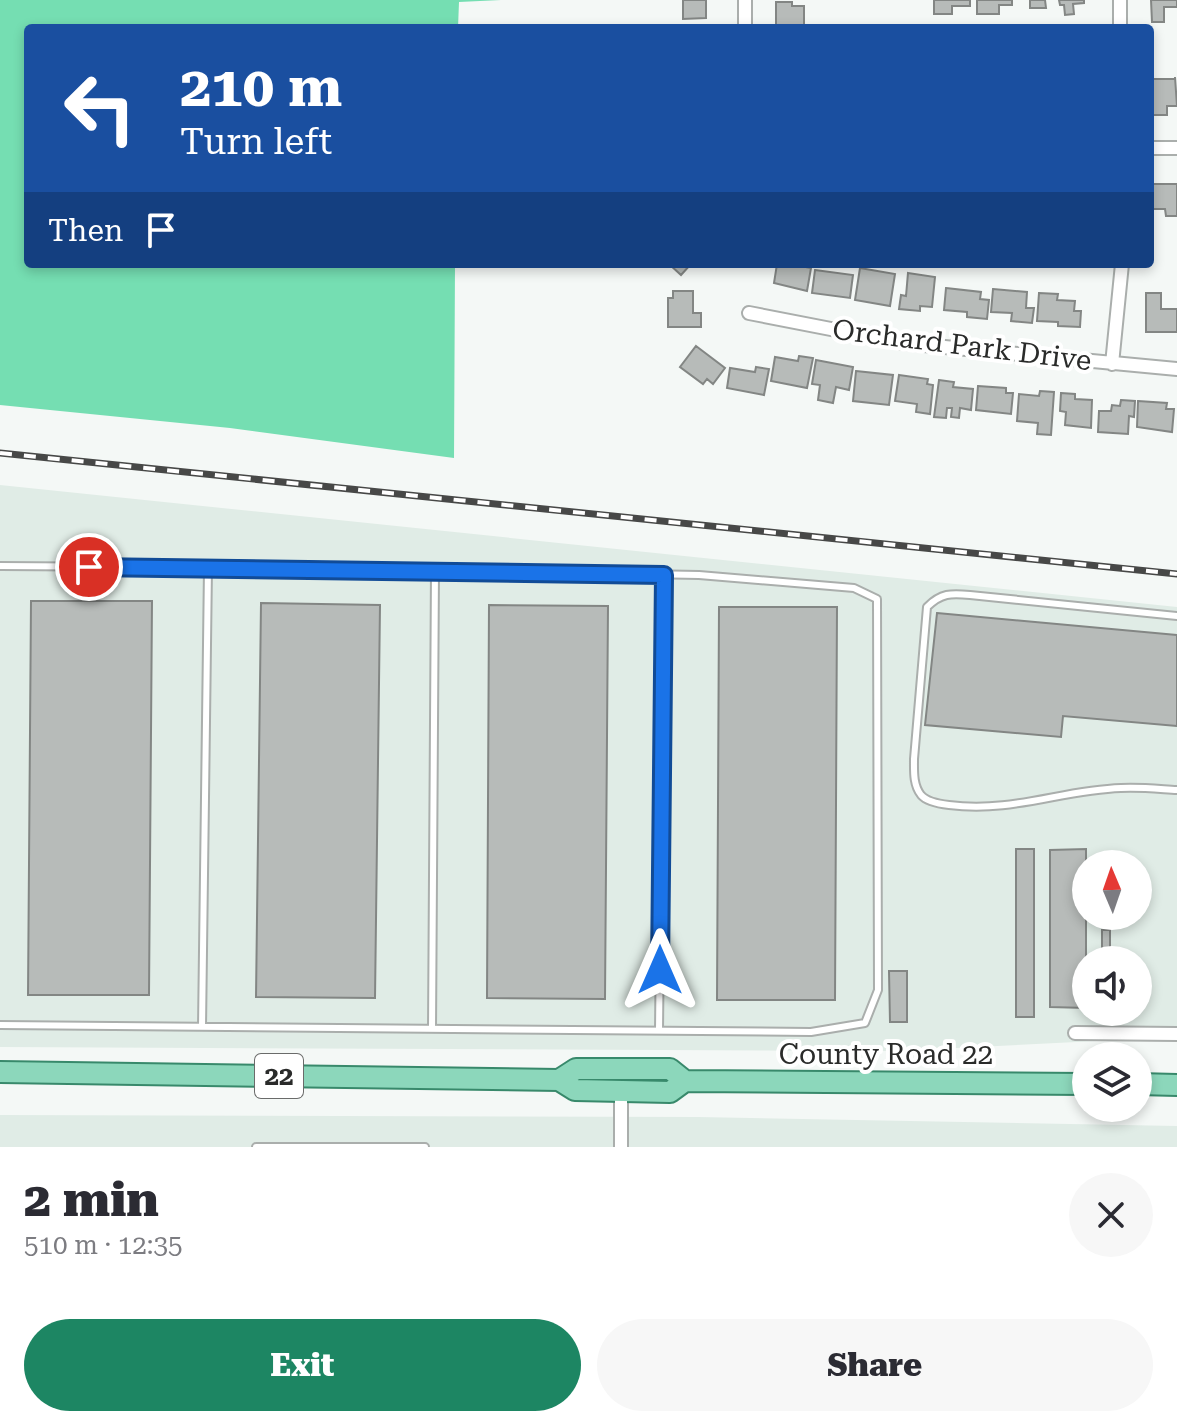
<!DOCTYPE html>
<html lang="en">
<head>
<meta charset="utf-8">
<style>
  :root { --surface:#fff; --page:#f7f7f7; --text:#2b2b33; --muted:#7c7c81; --accent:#1d8663 }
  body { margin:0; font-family:"Roboto Serif",serif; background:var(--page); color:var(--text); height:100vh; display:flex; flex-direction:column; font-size:30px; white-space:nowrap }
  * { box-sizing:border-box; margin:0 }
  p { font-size:26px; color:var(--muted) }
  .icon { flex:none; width:44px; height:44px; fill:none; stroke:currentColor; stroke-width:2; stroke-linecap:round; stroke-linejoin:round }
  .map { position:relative; height:1147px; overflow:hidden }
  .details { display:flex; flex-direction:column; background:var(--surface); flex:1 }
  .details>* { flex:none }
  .banner { position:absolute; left:24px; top:24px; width:1130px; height:244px; border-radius:8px; box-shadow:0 4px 12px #0003; background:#1a4fa0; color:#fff; overflow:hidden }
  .needle { width:52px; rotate:358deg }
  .fabs { position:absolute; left:1072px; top:850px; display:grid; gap:16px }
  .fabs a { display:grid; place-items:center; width:80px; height:80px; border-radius:50%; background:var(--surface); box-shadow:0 4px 12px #0003; font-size:40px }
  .pin { position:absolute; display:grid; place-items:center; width:68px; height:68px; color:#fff; margin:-34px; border:4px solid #fff; border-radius:50%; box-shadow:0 2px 8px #0007 }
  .me { position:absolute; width:88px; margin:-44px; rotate:0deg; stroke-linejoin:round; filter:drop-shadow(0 0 6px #0008) }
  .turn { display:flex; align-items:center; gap:28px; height:168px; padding:0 24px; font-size:36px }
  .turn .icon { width:104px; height:104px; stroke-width:2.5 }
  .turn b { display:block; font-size:56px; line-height:68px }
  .then { display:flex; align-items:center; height:76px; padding:0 24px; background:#0003; gap:16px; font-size:30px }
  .round { display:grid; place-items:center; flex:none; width:84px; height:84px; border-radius:42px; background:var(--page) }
  .overview { display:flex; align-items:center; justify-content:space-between; height:136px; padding:0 24px }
  h1 { font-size:48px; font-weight:800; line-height:60px }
  .button { display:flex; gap:16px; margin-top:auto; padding:16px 24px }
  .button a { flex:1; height:92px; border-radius:48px; background:var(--accent); color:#fff; font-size:32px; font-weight:800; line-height:92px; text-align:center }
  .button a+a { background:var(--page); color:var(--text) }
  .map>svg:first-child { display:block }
  .built { fill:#e0ece6; fill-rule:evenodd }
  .forest { fill:#75deb2 }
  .building { fill:#b7bbb9; stroke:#838684; stroke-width:2 }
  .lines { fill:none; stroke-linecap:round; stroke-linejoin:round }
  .service-casing { stroke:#aaaeac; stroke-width:10 }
  .minor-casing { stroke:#aaaeac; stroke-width:16 }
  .primary-casing { stroke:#38896b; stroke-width:24 }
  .service { stroke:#fff; stroke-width:6 }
  .minor { stroke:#fff; stroke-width:12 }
  .primary { stroke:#8cd7bb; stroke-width:20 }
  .rail-casing { stroke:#474847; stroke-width:7 }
  .rail { stroke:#fff; stroke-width:4; stroke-dasharray:12; stroke-linecap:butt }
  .route-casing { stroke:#114b97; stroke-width:20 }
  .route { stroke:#1a73e8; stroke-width:14 }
  .labels { text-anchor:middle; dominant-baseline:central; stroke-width:8; stroke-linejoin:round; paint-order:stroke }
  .shield { fill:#fff; stroke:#6a6b6a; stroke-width:2 }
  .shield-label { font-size:26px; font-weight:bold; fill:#2a2b2a }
  .street-label { font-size:28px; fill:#2a2b2a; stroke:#fff }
</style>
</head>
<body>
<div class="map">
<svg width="1177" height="1147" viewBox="0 0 1177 1147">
  <rect width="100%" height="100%" fill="#f4f8f6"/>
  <path class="built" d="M0 485 1177 607V1037L895 1051 0 1047ZM1086 864H1138V916H1086ZM1086 960H1138V1012H1086Z
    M0 1115 698 1117 1177 1126V1147H0Z"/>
  <path class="forest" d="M0 0H501L459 2 458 28H28V264H455L454 458 230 428 0 405Z"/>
  <path class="building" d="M683 0H706V18L683 19Z
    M934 0H970V6H952V14H934Z
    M977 0H1012V5H999V14H977Z
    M1030 0H1045L1046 8H1030Z
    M1059 0H1084V3L1073 4 1074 14 1065 15 1064 5H1060Z
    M1151 0H1177V7H1164V22H1152Z
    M776 2H792V6H804V28H776Z
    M1175 77 1177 106H1167V115H1151L1150 79H1175Z
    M1151 184H1177V216H1166L1165 209H1151Z
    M669 264H691L681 275Z
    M777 264H805V267L811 268 807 291 774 283Z
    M860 268 895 274 890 306 855 300Z
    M815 270 853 275 850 298 812 293Z
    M908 273 935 277 932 307 920 306V311L899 309 901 295 906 296Z
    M946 288 981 292 980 299 989 300 987 319 967 317V312L944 310Z
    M993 289 1027 292 1026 308H1034L1032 323 1011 321 1012 313 991 312Z
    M673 291H693V313H701V327H668V298H673Z
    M1039 293 1058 294 1057 300 1075 301 1074 311H1081L1080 327 1058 326V322L1037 321Z
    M1146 293H1161V309H1177V332H1146Z
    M696 346 725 368 713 384 707 379 703 384 680 367Z
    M799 356 813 358 807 388 771 381 775 357 798 361Z
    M816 360 853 367 849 390 836 387 833 403 818 400 820 385 812 384Z
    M756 367 769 369 764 395 727 388 730 368 755 372Z
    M856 371 893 375 889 405 853 401Z
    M899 375 928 379 927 384 933 385 930 414 916 412 917 404 895 401Z
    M939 380 954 382 953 387 973 389 971 410 960 408 959 418 951 417 952 408H947L946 418 934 417Z
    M978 386 1006 388V393H1013L1011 414 976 410Z
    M1040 391 1054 392 1051 435 1037 434 1038 423 1017 421 1019 394 1039 396Z
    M1061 393 1075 394V399L1092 400 1091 428 1065 425 1066 412 1060 411Z
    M1121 400 1135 401 1134 417 1129 416 1128 434 1098 432 1099 411H1111L1112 405 1120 406Z
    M1138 401 1167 403 1166 409H1174L1172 432 1137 427Z
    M31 601H152L149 995H28Z
    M261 603 380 605 375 998 256 997Z
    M489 605 608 606 605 999 487 998Z
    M719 607H837L835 1000H717Z
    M937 613 1177 635V726L1063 716 1061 737 925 725Z
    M1016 849H1034V1017H1016Z
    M1086 849V1008L1050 1007V850Z
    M1102 930H1110V960H1102Z
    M889 971H907V1022H890Z"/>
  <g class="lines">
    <defs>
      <path id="service" d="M0 566 307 568 699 575 854 588 877 599 878 990 865 1023 811 1032 0 1025
        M1177 616 970 595C951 593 941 593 927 607L914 759C914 771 913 785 921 795 927 802 940 804 949 805 1013 813 1061 790 1121 788 1140 787 1159 789 1177 790
        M202 1027 208 568
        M432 1029 435 570
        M659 1030 664 575
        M256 1147H425"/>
      <path id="minor" d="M745 0V28
        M1120 0V28
        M1150 148H1177
        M749 313 903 343 1177 369
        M1112 364 1122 264
        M1075 1033 1177 1034
        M621 1147V1091"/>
      <path id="primary" d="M0 1072 559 1080 575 1090 670 1092 685 1081
        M559 1080 576 1069H670L685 1081 1086 1084
        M1138 1084 1177 1085"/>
    </defs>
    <use href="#service" class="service-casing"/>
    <use href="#minor" class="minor-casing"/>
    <use href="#primary" class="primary-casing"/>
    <use href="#service" class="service"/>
    <use href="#minor" class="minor"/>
    <use href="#primary" class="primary"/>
    <defs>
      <path id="rail" d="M0 453 1177 574"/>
    </defs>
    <use href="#rail" class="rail-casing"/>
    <use href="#rail" class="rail"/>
  </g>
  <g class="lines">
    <defs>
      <path id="route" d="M89 567 664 575 660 970"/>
    </defs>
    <use href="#route" class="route-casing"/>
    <use href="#route" class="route"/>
  </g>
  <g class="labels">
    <rect class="shield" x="255" y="1054" width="48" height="44" rx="6"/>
    <g class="shield-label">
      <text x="279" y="1076">22</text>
    </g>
    <g class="street-label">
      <text transform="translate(962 345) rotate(7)">Orchard Park Drive</text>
      <text x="886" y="1054">County Road 22</text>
    </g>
  </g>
</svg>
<div class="fabs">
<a><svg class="needle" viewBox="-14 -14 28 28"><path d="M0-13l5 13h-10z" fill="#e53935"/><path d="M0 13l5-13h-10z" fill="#7c7c81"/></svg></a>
<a><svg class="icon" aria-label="sound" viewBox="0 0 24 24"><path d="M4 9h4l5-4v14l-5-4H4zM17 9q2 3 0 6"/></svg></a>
<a><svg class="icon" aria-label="layers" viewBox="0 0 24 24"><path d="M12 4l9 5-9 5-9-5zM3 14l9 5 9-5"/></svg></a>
</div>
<div class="pin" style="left:89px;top:567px;background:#d93025"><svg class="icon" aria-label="arrive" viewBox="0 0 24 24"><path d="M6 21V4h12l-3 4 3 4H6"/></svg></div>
<svg class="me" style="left:660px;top:970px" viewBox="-20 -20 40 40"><path d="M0-17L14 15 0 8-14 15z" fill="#1a73e8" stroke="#fff" stroke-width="4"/></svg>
<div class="banner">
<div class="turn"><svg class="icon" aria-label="left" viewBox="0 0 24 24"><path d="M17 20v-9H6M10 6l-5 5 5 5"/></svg><div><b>210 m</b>Turn left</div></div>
<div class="then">Then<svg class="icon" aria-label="arrive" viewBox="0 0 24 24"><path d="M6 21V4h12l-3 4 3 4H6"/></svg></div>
</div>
</div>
<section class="details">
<div class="overview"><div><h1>2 min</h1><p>510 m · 12:35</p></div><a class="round"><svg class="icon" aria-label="close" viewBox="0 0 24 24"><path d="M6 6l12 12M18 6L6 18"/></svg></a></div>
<div class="button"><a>Exit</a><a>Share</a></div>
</section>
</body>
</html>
